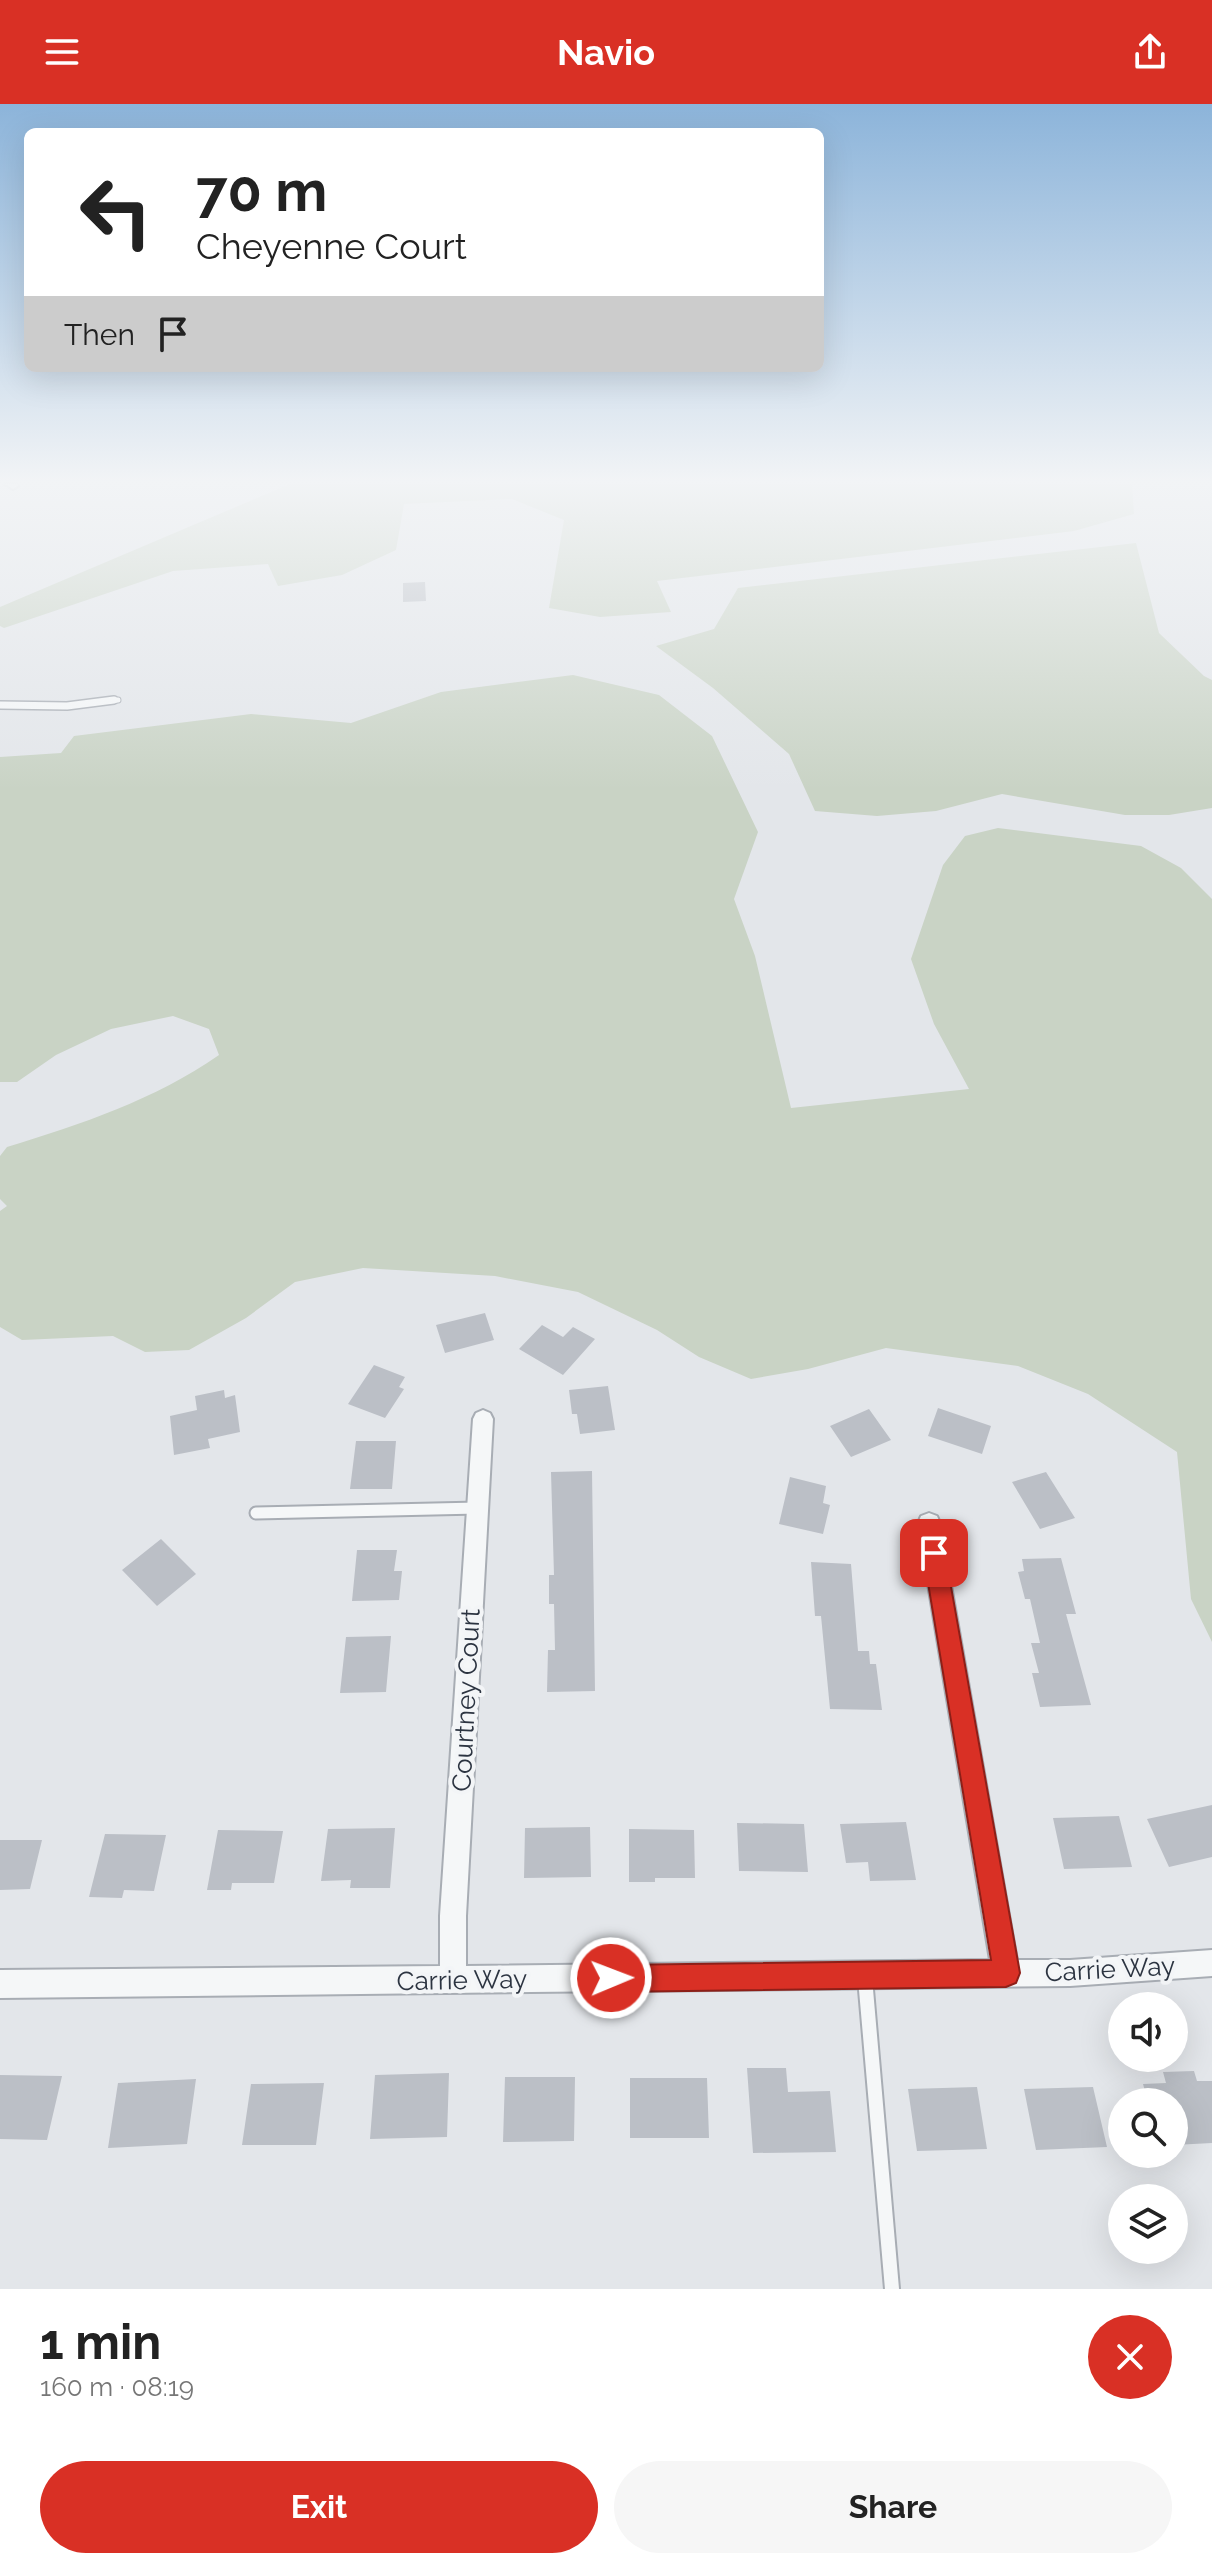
<!DOCTYPE html>
<html lang="en">
<head>
<meta charset="utf-8">
<style>
  :root { --surface:#fff; --page:#f6f6f6; --text:#222; --muted:#767676; --accent:#d93025 }
  body { margin:0; font-family:Raleway,sans-serif; background:var(--page); color:var(--text); height:100vh; display:flex; flex-direction:column; font-size:30px; white-space:nowrap }
  * { box-sizing:border-box; margin:0 }
  p { font-size:26px; color:var(--muted) }
  .icon { flex:none; width:44px; height:44px; fill:none; stroke:currentColor; stroke-width:2; stroke-linecap:round; stroke-linejoin:round }
  .map { position:relative; height:2185px; overflow:hidden }
  .side { display:flex; flex-direction:column; background:var(--surface); flex:1 }
  .side>* { flex:none }
  .hud { position:absolute; left:24px; top:24px; width:800px; height:244px; border-radius:12px; box-shadow:0 8px 32px #0002; background:#fff; color:var(--text); overflow:hidden }
  .controls { position:absolute; left:1108px; top:1888px; display:grid; gap:16px }
  .controls a { display:grid; place-items:center; width:80px; height:80px; border-radius:50%; background:var(--surface); box-shadow:0 8px 32px #0002; font-size:40px }
  .pin { position:absolute; display:grid; place-items:center; width:68px; height:68px; color:#fff; margin:-34px; border-radius:16px; box-shadow:0 4px 12px #0006 }
  .me { position:absolute; width:88px; margin:-44px; rotate:89deg; stroke-linejoin:round; filter:drop-shadow(0 0 6px #0008) }
  .turn { display:flex; align-items:center; gap:28px; height:168px; padding:0 40px; font-size:36px }
  .turn .icon { width:104px; height:104px; stroke-width:2.5 }
  .turn b { display:block; font-size:56px; line-height:68px }
  .then { display:flex; align-items:center; height:76px; padding:0 40px; background:#0003; gap:16px; font-size:30px }
  .round { display:grid; place-items:center; flex:none; width:84px; height:84px; border-radius:42px; background:var(--page) }
  .summary { display:flex; align-items:center; justify-content:space-between; height:136px; padding:0 40px }
  h1 { font-size:48px; font-weight:700; line-height:60px }
  .primary-button { display:flex; gap:16px; margin-top:auto; padding:16px 40px }
  .primary-button a { flex:1; height:92px; border-radius:48px; background:var(--accent); color:#fff; font-size:32px; font-weight:700; line-height:92px; text-align:center }
  .primary-button a+a { background:var(--page); color:var(--text) }
  header { display:flex; justify-content:space-between; align-items:center; height:104px; padding:0 40px; background:var(--accent); color:#fff; font-size:36px; font-weight:700 }
  .map>svg:first-child { display:block }
  .green { fill:#c9d3c5 }
  .building { fill:#bbbfc6 }
  .lines { fill:none; stroke-linecap:round; stroke-linejoin:round }
  .lane-far3-casing { stroke:#a8adb4; stroke-width:7 }
  .lane-far2-casing { stroke:#a8adb4; stroke-width:10 }
  .lane-far1-casing { stroke:#a8adb4; stroke-width:15 }
  .lane-casing { stroke:#a8adb4; stroke-width:18 }
  .street-casing { stroke:#a8adb4; stroke-width:4 }
  .lane-far3 { stroke:#f5f7f8; stroke-width:5 }
  .lane-far2 { stroke:#f5f7f8; stroke-width:7 }
  .lane-far1 { stroke:#f5f7f8; stroke-width:11 }
  .lane { stroke:#f5f7f8; stroke-width:14 }
  .street { fill:#f5f7f8; fill-rule:evenodd }
  .route { fill:#d93025; stroke:#8d1f18; stroke-width:2 }
  .labels { text-anchor:middle; dominant-baseline:central; stroke-width:8; stroke-linejoin:round; paint-order:stroke }
  .near-street-label { font-size:26px; fill:#2c3441; stroke:#f3f5f7 }
</style>
</head>
<body>
<header><svg class="icon" aria-label="menu" viewBox="0 0 24 24"><path d="M4 6h16M4 12h16M4 18h16"/></svg>Navio<svg class="icon" aria-label="share" viewBox="0 0 24 24"><path d="M12 15V3M7 8l5-5 5 5M5 13v7h14v-7"/></svg></header>
<div class="map">
<svg width="1212" height="2185" viewBox="0 0 1212 2185">
  <rect width="100%" height="100%" fill="#e3e6ea"/>
  <path class="green" d="M290 380H1132L1134 410 1074 427 657 477 671 508 600 513 549 504 564 416 512 395 404 400 396 446 342 471 278 482 268 460 173 467 4 524 0 522V503Z
    M1136 439 1159 529 1204 572 1212 576V704L1169 711H1125L1002 690 936 707 877 712 815 707 789 650 713 584 656 542 714 525 738 484Z
    M573 571 659 591 712 632 758 728 734 795 755 852 791 1004 969 985 934 920 911 855 943 761 965 732 998 724 1141 742 1181 764 1212 795V1538L1191 1495 1177 1348 1088 1290 1018 1262 886 1244 808 1265 751 1275 699 1253 657 1226 578 1188 495 1172 363 1164 295 1178 246 1214 189 1246 145 1248 113 1232 22 1236 0 1223V1107L7 1102 0 1095V1052L7 1043C82 1020 154 996 219 951L209 925 173 912 111 925 56 951 17 978H0V653L61 649 74 632 251 610 351 619 441 588Z"/>
  <path class="building" d="M425 478 426 497 403 498V479Z
    M485 1209 494 1236 445 1249 436 1221Z
    M542 1221 563 1233 573 1223 595 1235 563 1271 519 1245Z
    M374 1261 405 1273 399 1283 404 1285 385 1314 348 1300Z
    M608 1282 615 1326 580 1330 577 1310H572L569 1286Z
    M224 1286 225 1294 235 1291 240 1328 208 1335 210 1344 174 1351 170 1312 197 1306 195 1292Z
    M938 1304 991 1322 982 1350 928 1332Z
    M869 1305 891 1336 851 1353 830 1322Z
    M356 1337H396L392 1385H350Z
    M592 1367 595 1587 547 1588 548 1546H555L554 1500H549V1471H554L551 1368Z
    M1046 1368 1075 1414 1040 1425 1012 1378Z
    M790 1373 826 1382 823 1399 830 1401 823 1430 779 1420Z
    M161 1435 196 1470 157 1502 122 1466Z
    M357 1446H397L394 1467H402L399 1496 352 1497Z
    M1061 1454 1076 1510H1066L1091 1601 1040 1603 1032 1569H1039L1031 1539H1040L1030 1495H1025L1018 1468 1024 1467 1022 1455Z
    M811 1458 851 1460 858 1547H869L870 1560H876L882 1606 830 1605 821 1512H815Z
    M391 1532 386 1588 340 1589 346 1533Z
    M1212 1701V1753L1169 1763 1147 1715Z
    M1119 1712 1132 1763 1064 1765 1053 1714Z
    M906 1718 916 1776 870 1777 868 1758 846 1759 840 1720Z
    M737 1719 804 1720 808 1768 739 1767Z
    M590 1723 591 1773 524 1774 525 1724Z
    M395 1724 390 1784H350L351 1776 321 1777 328 1725Z
    M629 1725 694 1726 695 1774H655V1778H629Z
    M218 1726 283 1727 274 1779H232L231 1786H207Z
    M105 1730 166 1731 154 1787 124 1786 122 1794 89 1793Z
    M0 1736H42L30 1785 0 1786Z
    M747 1964H786L788 1988 830 1987 836 2048 753 2049Z
    M1194 1967 1197 1977H1212V2039L1174 2041V1998H1148L1143 1980 1166 1979 1163 1968Z
    M449 1969 447 2033 370 2035 375 1971Z
    M0 1971 62 1972 47 2036 0 2035Z
    M505 1973H575L574 2037 503 2038Z
    M630 1974H707L709 2034H630Z
    M196 1975 187 2040 108 2044 118 1979Z
    M324 1979 316 2041H242L251 1980Z
    M977 1983 987 2045 917 2047 908 1985Z
    M1093 1983 1107 2043 1036 2046 1024 1985Z"/>
  <g class="lines">
    <defs>
      <path id="lane-far3" d="M97 598 118 596"/>
      <path id="lane-far2" d="M0 601 67 602 114 596"/>
      <path id="lane-far1" d="M256 1409 478 1404"/>
      <path id="lane" d="M865 1874 892 2185"/>
      <path id="street" d="M5 380H17L18 382 13 385Z
        M483 1306 490 1309 493 1315 466 1812V1862L990 1856 918 1419 921 1412 929 1409 937 1412 940 1419 1017 1856H1070L1212 1846V1872L1070 1882 0 1894V1866L440 1862V1812L473 1315 476 1309Z"/>
    </defs>
    <use href="#lane-far3" class="lane-far3-casing"/>
    <use href="#lane-far2" class="lane-far2-casing"/>
    <use href="#lane-far1" class="lane-far1-casing"/>
    <use href="#lane" class="lane-casing"/>
    <use href="#street" class="street-casing"/>
    <use href="#lane-far3" class="lane-far3"/>
    <use href="#lane-far2" class="lane-far2"/>
    <use href="#lane-far1" class="lane-far1"/>
    <use href="#lane" class="lane"/>
    <use href="#street" class="street"/>
  </g>
  <linearGradient id="sky" x2="0" y2="1"><stop stop-color="#8cb4da"/><stop offset="0.55" stop-color="#f2f4f6"/><stop offset="1" stop-color="#f2f4f6" stop-opacity="0"/></linearGradient>
  <rect width="1212" height="686" fill="url(#sky)"/>
  <path class="route" d="M934 1439 942 1442 945 1449 1020 1869 1016 1879 1006 1883 611 1888 601 1884 597 1874 601 1865 611 1861 991 1856 923 1449 926 1442Z"/>
  <g class="labels">
    <g class="near-street-label">
      <text transform="translate(466 1596) rotate(-87)">Courtney Court</text>
      <text transform="translate(1110 1865) rotate(-3)">Carrie Way</text>
      <text transform="translate(462 1876) rotate(-1)">Carrie Way</text>
    </g>
  </g>
</svg>
<div class="controls">
<a><svg class="icon" aria-label="sound" viewBox="0 0 24 24"><path d="M4 9h4l5-4v14l-5-4H4zM17 9q2 3 0 6"/></svg></a>
<a><svg class="icon" aria-label="search" viewBox="0 0 24 24"><circle cx="10" cy="10" r="6"/><path d="M15 15l6 6"/></svg></a>
<a><svg class="icon" aria-label="layers" viewBox="0 0 24 24"><path d="M12 4l9 5-9 5-9-5zM3 14l9 5 9-5"/></svg></a>
</div>
<div class="pin" style="left:934px;top:1449px;background:#d93025"><svg class="icon" aria-label="arrive" viewBox="0 0 24 24"><path d="M6 21V4h12l-3 4 3 4H6"/></svg></div>
<svg class="me" style="left:611px;top:1874px" viewBox="-20 -20 40 40"><circle r="17" fill="#d93025" stroke="#fff" stroke-width="3"/><path d="M0-11L8 9 0 5-8 9z" fill="#fff"/></svg>
<div class="hud">
<div class="turn"><svg class="icon" aria-label="left" viewBox="0 0 24 24"><path d="M17 20v-9H6M10 6l-5 5 5 5"/></svg><div><b>70 m</b>Cheyenne Court</div></div>
<div class="then">Then<svg class="icon" aria-label="arrive" viewBox="0 0 24 24"><path d="M6 21V4h12l-3 4 3 4H6"/></svg></div>
</div>
</div>
<section class="side">
<div class="summary"><div><h1>1 min</h1><p>160 m · 08:19</p></div><a class="round" style="background:#d93025;color:#fff"><svg class="icon" aria-label="close" viewBox="0 0 24 24"><path d="M6 6l12 12M18 6L6 18"/></svg></a></div>
<div class="primary-button"><a>Exit</a><a>Share</a></div>
</section>
</body>
</html>
